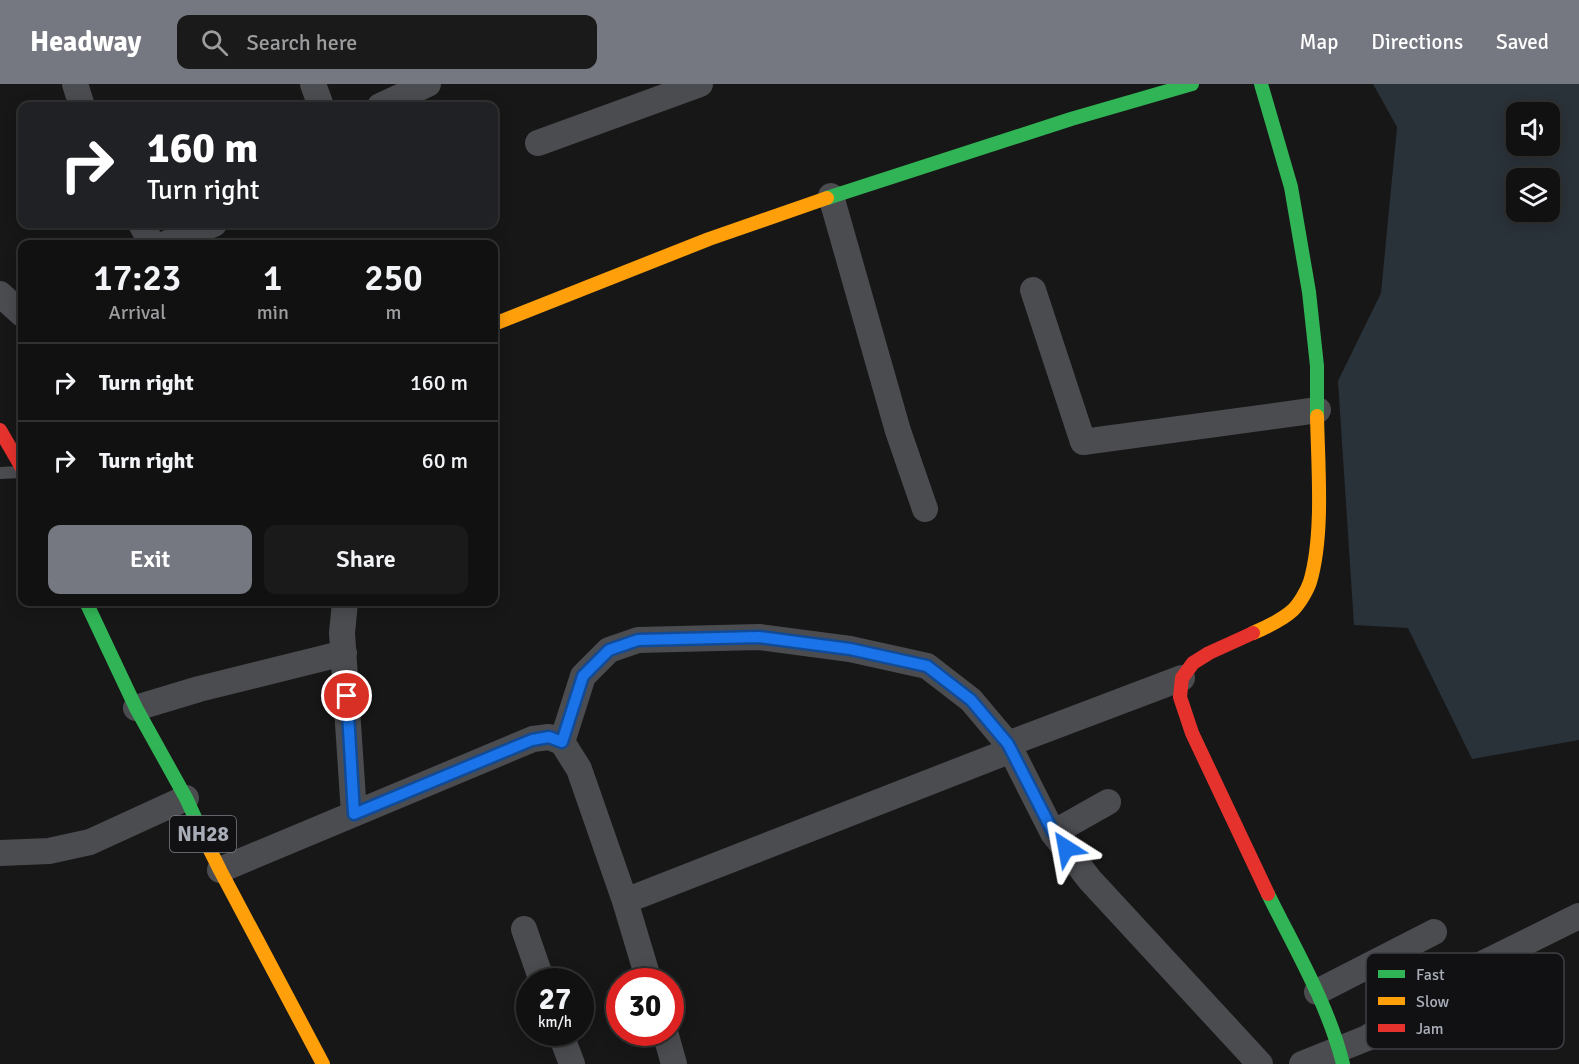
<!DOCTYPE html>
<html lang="en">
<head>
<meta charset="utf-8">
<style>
  :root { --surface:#111; --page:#1a1a1a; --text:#f1f3f6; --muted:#9c9d9f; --line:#303131; --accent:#757880 }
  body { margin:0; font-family:Signika,sans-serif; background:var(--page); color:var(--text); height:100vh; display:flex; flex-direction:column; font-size:22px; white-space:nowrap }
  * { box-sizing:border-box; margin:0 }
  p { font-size:20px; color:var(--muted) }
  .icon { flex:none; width:33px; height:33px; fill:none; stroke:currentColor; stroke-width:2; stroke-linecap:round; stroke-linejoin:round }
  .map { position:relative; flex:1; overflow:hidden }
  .sheet { position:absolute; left:18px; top:156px; width:480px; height:366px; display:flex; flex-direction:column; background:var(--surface); border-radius:12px; box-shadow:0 3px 15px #0003,0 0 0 2px var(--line) }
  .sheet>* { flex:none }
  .guide { position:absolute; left:18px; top:18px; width:480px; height:126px; border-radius:12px; box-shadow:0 3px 15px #0003,0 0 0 2px var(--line); background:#202124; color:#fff; overflow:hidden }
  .controls { position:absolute; left:1506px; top:18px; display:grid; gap:12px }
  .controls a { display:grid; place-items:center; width:54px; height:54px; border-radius:12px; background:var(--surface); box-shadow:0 3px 15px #0003,0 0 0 2px var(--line); font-size:30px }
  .speed { position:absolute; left:516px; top:884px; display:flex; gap:12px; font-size:30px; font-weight:700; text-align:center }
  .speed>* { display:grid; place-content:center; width:78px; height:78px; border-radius:50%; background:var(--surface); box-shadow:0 3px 15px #0003,0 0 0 2px var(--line); line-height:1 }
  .speed small { font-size:15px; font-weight:400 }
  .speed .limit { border:9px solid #d22; background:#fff; color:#111 }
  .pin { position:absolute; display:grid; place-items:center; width:51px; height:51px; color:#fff; margin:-26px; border:3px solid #fff; border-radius:50%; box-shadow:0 2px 6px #0007 }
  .me { position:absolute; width:66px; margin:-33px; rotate:326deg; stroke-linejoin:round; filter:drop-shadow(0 0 4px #0008) }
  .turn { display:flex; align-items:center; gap:21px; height:126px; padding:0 30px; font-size:27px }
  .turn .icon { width:78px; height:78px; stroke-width:2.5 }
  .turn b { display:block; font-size:42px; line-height:51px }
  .eta { display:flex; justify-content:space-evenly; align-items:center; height:102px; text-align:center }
  .eta b { font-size:36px; font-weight:600; line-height:42px }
  .button { display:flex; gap:12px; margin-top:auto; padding:12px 30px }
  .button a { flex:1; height:69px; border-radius:12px; background:var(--accent); color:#fff; font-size:24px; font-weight:600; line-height:69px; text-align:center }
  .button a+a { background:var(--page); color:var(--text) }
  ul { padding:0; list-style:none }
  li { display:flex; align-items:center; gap:18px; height:78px; padding:0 30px; border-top:2px solid var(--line) }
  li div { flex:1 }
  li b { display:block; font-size:22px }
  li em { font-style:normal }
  header { display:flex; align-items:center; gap:36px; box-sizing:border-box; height:84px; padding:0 30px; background:var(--accent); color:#fff }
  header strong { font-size:28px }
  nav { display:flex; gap:33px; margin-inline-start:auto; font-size:21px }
  .search { width:420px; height:54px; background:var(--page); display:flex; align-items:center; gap:15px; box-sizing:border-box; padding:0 21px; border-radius:12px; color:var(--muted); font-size:22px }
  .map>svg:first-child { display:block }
  .water { fill:#2a3239; fill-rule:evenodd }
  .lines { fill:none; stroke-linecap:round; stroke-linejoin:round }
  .lane { stroke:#4b4c50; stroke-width:12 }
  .street { stroke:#4b4c50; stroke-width:26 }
  .fast { stroke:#30b455; stroke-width:14 }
  .slow { stroke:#ff9f0a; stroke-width:14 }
  .jam { stroke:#e5322d; stroke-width:14 }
  .route-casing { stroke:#114b97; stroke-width:15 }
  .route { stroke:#1a73e8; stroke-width:10 }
  .labels { text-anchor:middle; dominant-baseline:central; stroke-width:4.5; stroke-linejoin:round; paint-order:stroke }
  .shield { fill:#111113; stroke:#7b7e86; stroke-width:1.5 }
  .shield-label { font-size:21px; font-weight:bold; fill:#a8adb8 }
  .key { fill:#111113; stroke:#3e4045; stroke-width:1.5 }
  .key-label { font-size:16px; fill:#a8adb8 }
</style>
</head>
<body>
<header>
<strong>Headway</strong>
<div class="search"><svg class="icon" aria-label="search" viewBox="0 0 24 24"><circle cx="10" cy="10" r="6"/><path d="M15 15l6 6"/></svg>Search here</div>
<nav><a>Map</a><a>Directions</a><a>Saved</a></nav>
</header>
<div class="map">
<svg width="1579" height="980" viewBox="0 0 1579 980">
  <rect width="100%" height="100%" fill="#171717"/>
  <path class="water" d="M1373 0H1579V656L1472 675 1408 544 1354 541 1338 297 1381 209 1397 43ZM1516 28H1550V62H1516ZM1516 94H1550V128H1516Z"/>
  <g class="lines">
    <path class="lane" d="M0 389 21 388"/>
    <path class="street" d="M75 0 82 22
      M313 0 321 22
      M380 22 428 0
      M538 59 700 0
      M831 112 898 347 925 425
      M141 140 152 160
      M165 160 214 140
      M1033 206 1083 358 1318 326
      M0 210 22 230
      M345 518 342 549 354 730
      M136 624 199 605 344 569
      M562 658 583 592 609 566 638 556 759 553 850 565 927 582 971 616 1008 660 1053 749
      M1108 718 1053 749 1090 796 1260 980
      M0 769 49 767 90 758 186 714
      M220 786 533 655 549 653 562 658 579 685 625 817 649 897
      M625 817 999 671 1008 660 1182 594
      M524 845 542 897
      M1317 908 1434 848
      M560 948 572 980
      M665 948 674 980
      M1302 980 1367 954 1470 886 1579 832"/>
    <path class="fast" d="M1261 0 1291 103 1309 208 1317 282V332
      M827 114 1071 35 1192 0
      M86 518 136 624 186 714 207 760
      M1268 810C1295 865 1328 920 1343 980"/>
    <path class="slow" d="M494 240 709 155 827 114
      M1253 549C1267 543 1282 536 1293 526 1299 520 1307 507 1310 498 1324 451 1318 382 1317 332
      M207 760 220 786 323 980"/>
    <path class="jam" d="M0 346 22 384
      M1253 549 1209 569 1193 579 1182 594 1180 613 1192 649 1268 810"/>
  </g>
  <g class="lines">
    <defs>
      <path id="route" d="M347 612 354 730 532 656 549 653 562 658 583 592 609 566 638 556 759 553 850 565 927 582 971 616 1008 660 1053 748 1066 764"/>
    </defs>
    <use href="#route" class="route-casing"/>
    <use href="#route" class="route"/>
  </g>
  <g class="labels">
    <rect class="shield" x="170" y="732" width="66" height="36" rx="4.5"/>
    <g class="shield-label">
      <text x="203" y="750">NH28</text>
    </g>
  </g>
  <rect x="1366" y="869" width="198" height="96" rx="9" class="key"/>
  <rect x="1378" y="886" width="27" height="8" fill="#30b455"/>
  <rect x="1378" y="913" width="27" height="8" fill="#ff9f0a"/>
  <rect x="1378" y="940" width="27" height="8" fill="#e5322d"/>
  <g class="key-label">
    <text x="1416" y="896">Fast</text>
    <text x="1416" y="923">Slow</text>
    <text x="1416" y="950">Jam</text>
  </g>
</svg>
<div class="controls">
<a><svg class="icon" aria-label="sound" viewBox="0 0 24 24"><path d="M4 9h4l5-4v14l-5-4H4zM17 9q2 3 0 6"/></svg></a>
<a><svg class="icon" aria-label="layers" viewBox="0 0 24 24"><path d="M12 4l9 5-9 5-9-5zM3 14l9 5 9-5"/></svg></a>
</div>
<div class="speed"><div>27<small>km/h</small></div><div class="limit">30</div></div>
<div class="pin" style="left:347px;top:612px;background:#d93025"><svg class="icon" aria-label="arrive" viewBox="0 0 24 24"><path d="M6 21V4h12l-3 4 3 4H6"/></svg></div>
<svg class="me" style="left:1066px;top:764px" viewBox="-20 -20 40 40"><path d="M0-17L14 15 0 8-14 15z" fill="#1a73e8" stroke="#fff" stroke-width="4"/></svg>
<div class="guide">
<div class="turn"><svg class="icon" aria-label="right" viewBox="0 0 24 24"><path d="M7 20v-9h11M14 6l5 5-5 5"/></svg><div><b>160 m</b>Turn right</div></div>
</div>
<section class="sheet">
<div class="eta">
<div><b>17:23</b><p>Arrival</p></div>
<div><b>1</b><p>min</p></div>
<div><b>250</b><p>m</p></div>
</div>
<ul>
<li><svg class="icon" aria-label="right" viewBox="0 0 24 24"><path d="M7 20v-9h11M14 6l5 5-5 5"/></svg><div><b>Turn right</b></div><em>160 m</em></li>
<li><svg class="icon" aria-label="right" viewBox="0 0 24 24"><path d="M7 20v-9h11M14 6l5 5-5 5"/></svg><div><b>Turn right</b></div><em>60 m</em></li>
</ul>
<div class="button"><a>Exit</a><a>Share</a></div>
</section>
</div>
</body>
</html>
